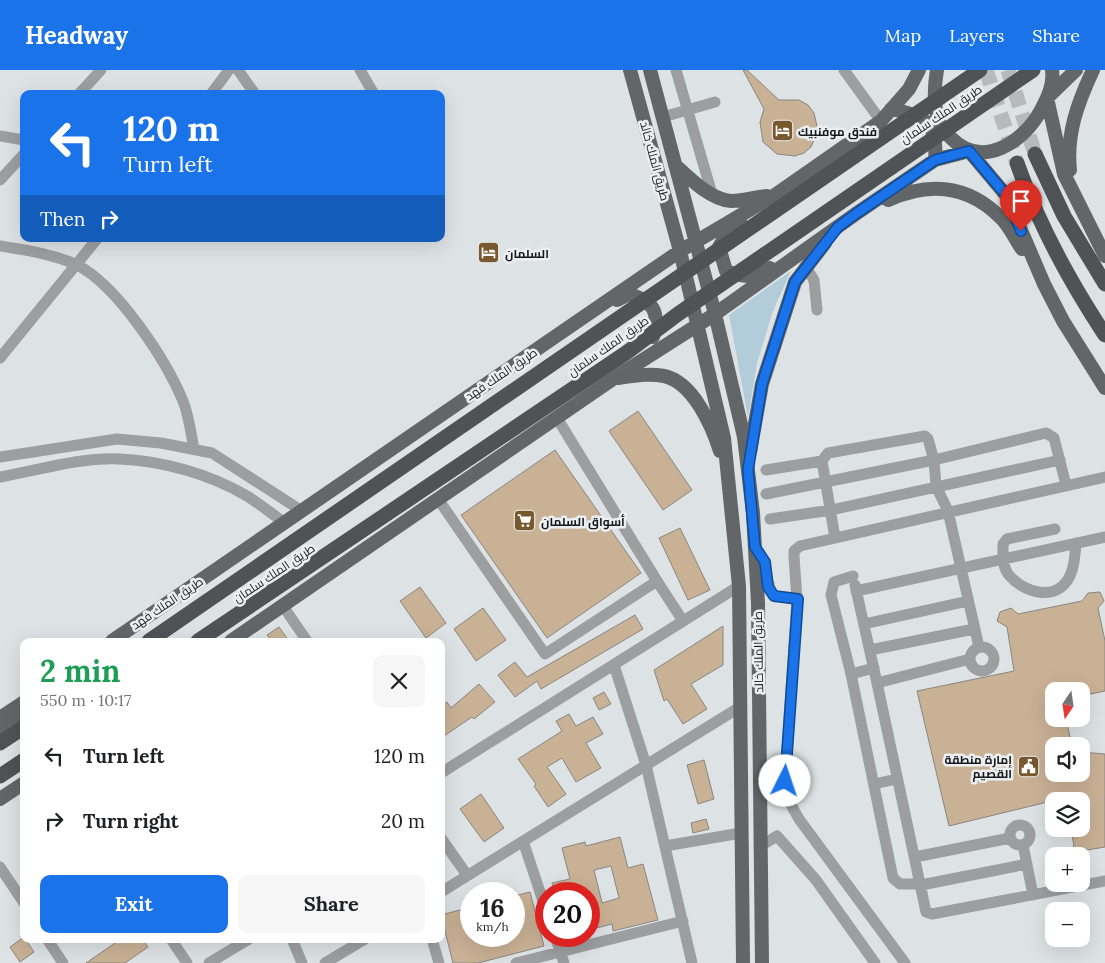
<!DOCTYPE html>
<html lang="en">
<head>
<meta charset="utf-8">
<style>
  :root { --surface:#fff; --page:#f6f6f6; --text:#202124; --muted:#757577; --accent:#1a73e8 }
  body { margin:0; font-family:Lora,Cairo,serif; background:var(--page); color:var(--text); height:100vh; display:flex; flex-direction:column; font-size:19px; white-space:nowrap }
  * { box-sizing:border-box; margin:0 }
  p { font-size:16px; color:var(--muted) }
  .icon { flex:none; width:28px; height:28px; fill:none; stroke:currentColor; stroke-width:2; stroke-linecap:round; stroke-linejoin:round }
  .map { position:relative; flex:1; overflow:hidden }
  .panel { position:absolute; left:20px; top:568px; width:425px; height:305px; display:flex; flex-direction:column; background:var(--surface); border-radius:10px; box-shadow:0 5px 20px #0002 }
  .panel>* { flex:none }
  .banner { position:absolute; left:20px; top:20px; width:425px; height:152px; border-radius:10px; box-shadow:0 5px 20px #0002; background:#1a73e8; color:#fff; overflow:hidden }
  .needle { width:32px; rotate:193deg }
  .controls { position:absolute; left:1045px; top:612px; display:grid; gap:10px }
  .controls a { display:grid; place-items:center; width:45px; height:45px; border-radius:10px; background:var(--surface); box-shadow:0 5px 20px #0002; font-size:25px }
  .speed { position:absolute; left:460px; top:812px; display:flex; gap:10px; font-size:25px; font-weight:700; text-align:center }
  .speed>* { display:grid; place-content:center; width:65px; height:65px; border-radius:50%; background:var(--surface); box-shadow:0 5px 20px #0002; line-height:1 }
  .speed small { font-size:12px; font-weight:400 }
  .speed .limit { border:8px solid #d22; background:#fff; color:#111 }
  .pin { position:absolute; display:grid; place-items:center; width:42px; height:42px; color:#fff; margin:-51px -21px; border-radius:50% 50% 50% 0; rotate:-45deg; box-shadow:0 0 5px #0007 }
  .pin .icon { rotate:45deg }
  .me { position:absolute; width:55px; margin:-28px; rotate:4deg; stroke-linejoin:round; filter:drop-shadow(0 0 4px #0008) }
  .turn { display:flex; align-items:center; gap:18px; height:105px; padding:0 20px; font-size:22px }
  .turn .icon { width:65px; height:65px; stroke-width:2.5 }
  .turn b { display:block; font-size:35px; line-height:42px }
  .then { display:flex; align-items:center; height:48px; padding:0 20px; background:#0003; gap:10px; font-size:19px }
  .round { display:grid; place-items:center; flex:none; width:52px; height:52px; border-radius:10px; background:var(--page) }
  .summary { display:flex; align-items:center; justify-content:space-between; height:85px; padding:0 20px }
  h1 { font-size:30px; font-weight:700; line-height:38px; color:#1e9e55 }
  .action { display:flex; gap:10px; margin-top:auto; padding:10px 20px }
  .action a { flex:1; height:58px; border-radius:10px; background:var(--accent); color:#fff; font-size:20px; font-weight:700; line-height:58px; text-align:center }
  .action a+a { background:var(--page); color:var(--text) }
  ul { padding:0; list-style:none }
  li { display:flex; align-items:center; gap:15px; height:65px; padding:0 20px }
  li div { flex:1 }
  li b { display:block; font-size:19px }
  li em { font-style:normal }
  header { display:flex; align-items:center; gap:30px; box-sizing:border-box; height:70px; padding:0 25px; background:var(--accent); color:#fff }
  header strong { font-size:24px }
  nav { display:flex; gap:28px; margin-inline-start:auto; font-size:18px }
  .map>svg:first-child { display:block }
  .green { fill:#b3ccd9 }
  .building { fill:#c9b195; stroke:#898683; fill-rule:evenodd }
  .lines { fill:none; stroke-linecap:round; stroke-linejoin:round }
  .highway-tunnel { stroke:#b6babc; stroke-width:15; stroke-dasharray:15 8; stroke-linecap:butt }
  .minor { stroke:#9c9e9f; stroke-width:11 }
  .major { stroke:#636668; stroke-width:14 }
  .highway { stroke:#4f5355; stroke-width:15 }
  .highway-bridge { stroke:#4f5355; stroke-width:15 }
  .route-casing { stroke:#114b97; stroke-width:12 }
  .route { stroke:#1a73e8; stroke-width:9 }
  .labels { text-anchor:middle; dominant-baseline:central; stroke-width:5; stroke-linejoin:round; paint-order:stroke }
  .street-label { font-size:12px; fill:#181a1a; stroke:#ebeff1 }
  .poi-label { font-size:12px; font-weight:bold; fill:#181a1a; stroke:#ebeff1; text-anchor:start }
</style>
</head>
<body>
<header>
<strong>Headway</strong>
<nav><a>Map</a><a>Layers</a><a>Share</a></nav>
</header>
<div class="map">
<svg width="1105" height="893" viewBox="0 0 1105 893">
  <rect width="100%" height="100%" fill="#dde2e4"/>
  <path class="green" d="M791 201 773 241 757 293 748 347 729 245Z"/>
  <path class="building" d="M743 0H747L779 30H799L808 35 814 43 818 61 811 77 804 83 795 86 777 84 763 72 760 52 764 39Z
    M638 341 692 420 663 440 609 361Z
    M555 380 641 503 547 568 461 445Z
    M680 458 710 520 688 530 659 468Z
    M420 517 446 553 426 568 400 531Z
    M1100 522 1104 531 1098 538 1105 571V621L1081 626V621H1054V649H1066L1072 676H1054V704H1081V682L1105 684V777L1075 782 1071 759H1081V731H1065L1064 728 949 756 917 621 1014 601 1007 557 997 551 1000 542 1011 538 1018 544 1082 531 1088 523Z
    M483 538 506 570 476 591 454 559Z
    M635 545 643 559 541 619 537 611 515 627 498 605 515 592 527 607Z
    M723 556V595L691 614 707 639 683 654 667 629 664 631 654 600Z
    M279 557 289 571H272L267 565Z
    M479 614 495 632 474 649 472 647 441 668V636L447 632 451 638Z
    M604 622 611 634 599 640 593 628Z
    M569 644 576 656 593 647 603 664 586 673 601 698 576 712 562 688 547 697 566 724 548 737 534 716 536 714 518 689 562 661 556 651Z
    M704 690 714 729 698 734 687 695Z
    M481 724 504 758 484 772 460 739Z
    M706 749 709 759 693 763 691 753Z
    M620 767 628 798 643 794 658 850 613 861 612 854 589 860V824H555L552 813 570 809 562 778 585 772 586 776ZM611 796 619 828 602 833 594 800Z
    M530 822 544 876 478 893H453L441 845 471 837V866H514V826Z
    M24 867 34 882 20 892 10 877Z
    M112 869H142L148 877 125 893H86L115 873Z"/>
  <g class="lines">
    <path class="highway-tunnel" d="M986 0 1017 93
      M1008 0 1035 84"/>
    <path class="minor" d="M238 0 255 24
      M360 0 374 24
      M676 0 712 124
      M844 0 881 51
      M79 24 101 0
      M211 24 229 0
      M663 47 715 32
      M0 66 24 70
      M0 110 24 84
      M0 176C25 180 54 184 77 195 117 215 166 290 183 331 189 346 191 364 194 379
      M805 196 814 210 817 240
      M0 288 97 169
      M0 387 117 369 161 373 212 383 302 441
      M766 400 822 391
      M0 407C39 400 81 387 120 389 163 391 210 404 247 426 260 434 272 444 285 453
      M766 424 934 390 1046 363 1054 368 1066 415
      M438 429 545 584 657 511 557 348
      M770 449 831 440 1060 390
      M1055 459 1007 469 1003 474C1003 483 1002 496 1008 504 1022 521 1052 532 1067 511 1074 501 1075 486 1076 473
      M835 468 822 391 828 383 925 366 928 369 934 390 936 416 948 441 979 577
      M755 477C770 493 763 509 774 526L797 529 794 487V481L800 476 1105 407
      M853 506 834 512 831 525 851 604 893 808 900 814H921
      M657 511 683 551
      M855 515 877 613
      M856 521 1105 467
      M797 529 785 711 790 733 799 749 905 893
      M283 536 307 571
      M864 554 968 531
      M970 589a12 12 0 1 1 24 0a12 12 0 1 1-24 0Z
      M870 580 974 559
      M970 589 877 613 926 842 932 844 1105 811
      M614 595 646 695 692 893
      M851 604 874 598
      M441 703 739 516
      M874 714 897 709
      M1010 765a10 10 0 1 1 20 0a10 10 0 1 1-20 0Z
      M441 768 467 805
      M523 771 546 840
      M1023 775 1033 825
      M665 776 741 763
      M759 777 777 766 816 810 875 893
      M915 787 1010 768
      M0 797 24 833
      M921 815 1027 794
      M441 822 740 637
      M555 866 564 893
      M47 869 63 893
      M171 869 187 893
      M292 869 302 893
      M432 869 439 893
      M209 893 249 869
      M325 893 365 869
      M516 893 683 851"/>
    <path class="major" d="M630 0 680 181 724 368 739 516 743 893
      M650 0 715 244 744 367 753 443 758 533 762 893
      M937 0C934 17 933 41 941 57 943 61 948 65 951 68 982 100 1024 72 1041 40 1048 27 1054 14 1052 0
      M1076 0 1047 28 1064 104 1105 186
      M891 39C926 46 938 53 935 90
      M675 95C689 108 711 130 731 131 743 131 756 127 767 126
      M1070 100C1066 64 1078 32 1093 0
      M888 130C928 112 967 114 1000 147 1009 155 1015 169 1022 179
      M740 151 731 157 719 177 726 201C745 208 753 208 770 198
      M617 230 629 224C654 232 660 241 653 267
      M618 308C634 306 648 303 664 306 693 312 712 356 720 381
      M750 382 762 314 795 212 825 173
      M112 571 680 181 775 125 881 51 909 19 919 0
      M231 571 613 309 715 244 857 143 935 90 969 81 1006 125 1044 214 1063 251 1105 318
      M0 648 24 632
      M0 660 24 644
      M0 729 24 713"/>
    <path class="highway" d="M1035 84 1064 146 1105 214
      M1017 93C1038 153 1070 212 1105 265
      M0 673 24 657
      M0 706 24 690"/>
    <path class="highway-bridge" d="M149 571 980 0
      M198 571 626 283 678 244 1033 0"/>
  </g>
  <g class="lines">
    <defs>
      <path id="route" d="M785 711 798 529 774 526 768 517 765 492 755 477 748 400 762 314 795 212 838 157 857 143 935 90 969 81 1006 125 1021 161"/>
    </defs>
    <use href="#route" class="route-casing"/>
    <use href="#route" class="route"/>
  </g>
  <defs>
    <symbol id="hotel-square" viewBox="-11 -11 22 22"><rect x="-9" y="-9" width="18" height="18" rx="4" fill="#78592e" stroke="#ebeff1"/><path d="M-6-4.5h1.5V1H6V5H4.5V3h-9V5H-6ZM-4 0a1.8 1.8 0 1 1 3.6 0ZM.5 0V-2.5h3Q6-2.5 6 0Z" fill="#fff"/></symbol>
    <symbol id="supermarket-square" viewBox="-11 -11 22 22"><rect x="-9" y="-9" width="18" height="18" rx="4" fill="#78592e" stroke="#ebeff1"/><path d="M-6-5.5h2.5l.6 2H6L4.5 2H-2.5L-4.4-4H-6ZM-1.5 3.2a1.3 1.3 0 1 0 .1 0ZM3 3.2a1.3 1.3 0 1 0 .1 0Z" fill="#fff"/></symbol>
    <symbol id="civic-square" viewBox="-11 -11 22 22"><rect x="-9" y="-9" width="18" height="18" rx="4" fill="#78592e" stroke="#ebeff1"/><path d="M-.6-6.5H3V-4.5H.6V-3L4-1V1h2V6H-6V1h2V-1L-.6-3ZM-1.2 2.5V6h2.4V2.5Z" fill="#fff"/></symbol>
  </defs>
  <g fill-rule="evenodd">
    <use href="#hotel-square" x="770" y="48" width="25" height="25"/>
    <use href="#hotel-square" x="476" y="170" width="25" height="25"/>
    <use href="#supermarket-square" x="512" y="438" width="25" height="25"/>
    <use href="#civic-square" x="1016" y="684" width="25" height="25"/>
  </g>
  <g class="labels">
    <g class="street-label">
      <text transform="translate(941 44) rotate(-34)">طريق الملك سلمان</text>
      <text transform="translate(655 91) rotate(75)">طريق الملك خالد</text>
      <text transform="translate(608 276) rotate(-35)">طريق الملك سلمان</text>
      <text transform="translate(501 304) rotate(-34)">طريق الملك فهد</text>
      <text transform="translate(274 503) rotate(-34)">طريق الملك سلمان</text>
      <text transform="translate(167 533) rotate(-34)">طريق الملك فهد</text>
      <text transform="translate(758 582) rotate(-91)">طريق الملك خالد</text>
    </g>
    <g class="poi-label">
      <text x="798" y="61">فندق موفنبيك</text>
      <text x="505" y="183">السلمان</text>
      <text x="541" y="451">أسواق السلمان</text>
      <text x="1012" y="689" text-anchor="end">إمارة منطقة<tspan x="1012" dy="14">القصيم</tspan></text>
    </g>
  </g>
</svg>
<div class="controls">
<a><svg class="needle" viewBox="-14 -14 28 28"><path d="M0-13l5 13h-10z" fill="#e53935"/><path d="M0 13l5-13h-10z" fill="#757577"/></svg></a>
<a><svg class="icon" aria-label="sound" viewBox="0 0 24 24"><path d="M4 9h4l5-4v14l-5-4H4zM17 9q2 3 0 6"/></svg></a>
<a><svg class="icon" aria-label="layers" viewBox="0 0 24 24"><path d="M12 4l9 5-9 5-9-5zM3 14l9 5 9-5"/></svg></a>
<a>+</a>
<a>−</a>
</div>
<div class="speed"><div>16<small>km/h</small></div><div class="limit">20</div></div>
<div class="pin" style="left:1021px;top:161px;background:#d93025"><svg class="icon" aria-label="arrive" viewBox="0 0 24 24"><path d="M6 21V4h12l-3 4 3 4H6"/></svg></div>
<svg class="me" style="left:785px;top:711px" viewBox="-20 -20 40 40"><circle r="19" fill="#fff"/><path d="M0-13L10 11 0 6-10 11z" fill="#1a73e8"/></svg>
<div class="banner">
<div class="turn"><svg class="icon" aria-label="left" viewBox="0 0 24 24"><path d="M17 20v-9H6M10 6l-5 5 5 5"/></svg><div><b>120 m</b>Turn left</div></div>
<div class="then">Then<svg class="icon" aria-label="right" viewBox="0 0 24 24"><path d="M7 20v-9h11M14 6l5 5-5 5"/></svg></div>
</div>
<section class="panel">
<div class="summary"><div><h1>2 min</h1><p>550 m · 10:17</p></div><a class="round"><svg class="icon" aria-label="close" viewBox="0 0 24 24"><path d="M6 6l12 12M18 6L6 18"/></svg></a></div>
<ul>
<li><svg class="icon" aria-label="left" viewBox="0 0 24 24"><path d="M17 20v-9H6M10 6l-5 5 5 5"/></svg><div><b>Turn left</b></div><em>120 m</em></li>
<li><svg class="icon" aria-label="right" viewBox="0 0 24 24"><path d="M7 20v-9h11M14 6l5 5-5 5"/></svg><div><b>Turn right</b></div><em>20 m</em></li>
</ul>
<div class="action"><a>Exit</a><a>Share</a></div>
</section>
</div>
</body>
</html>
